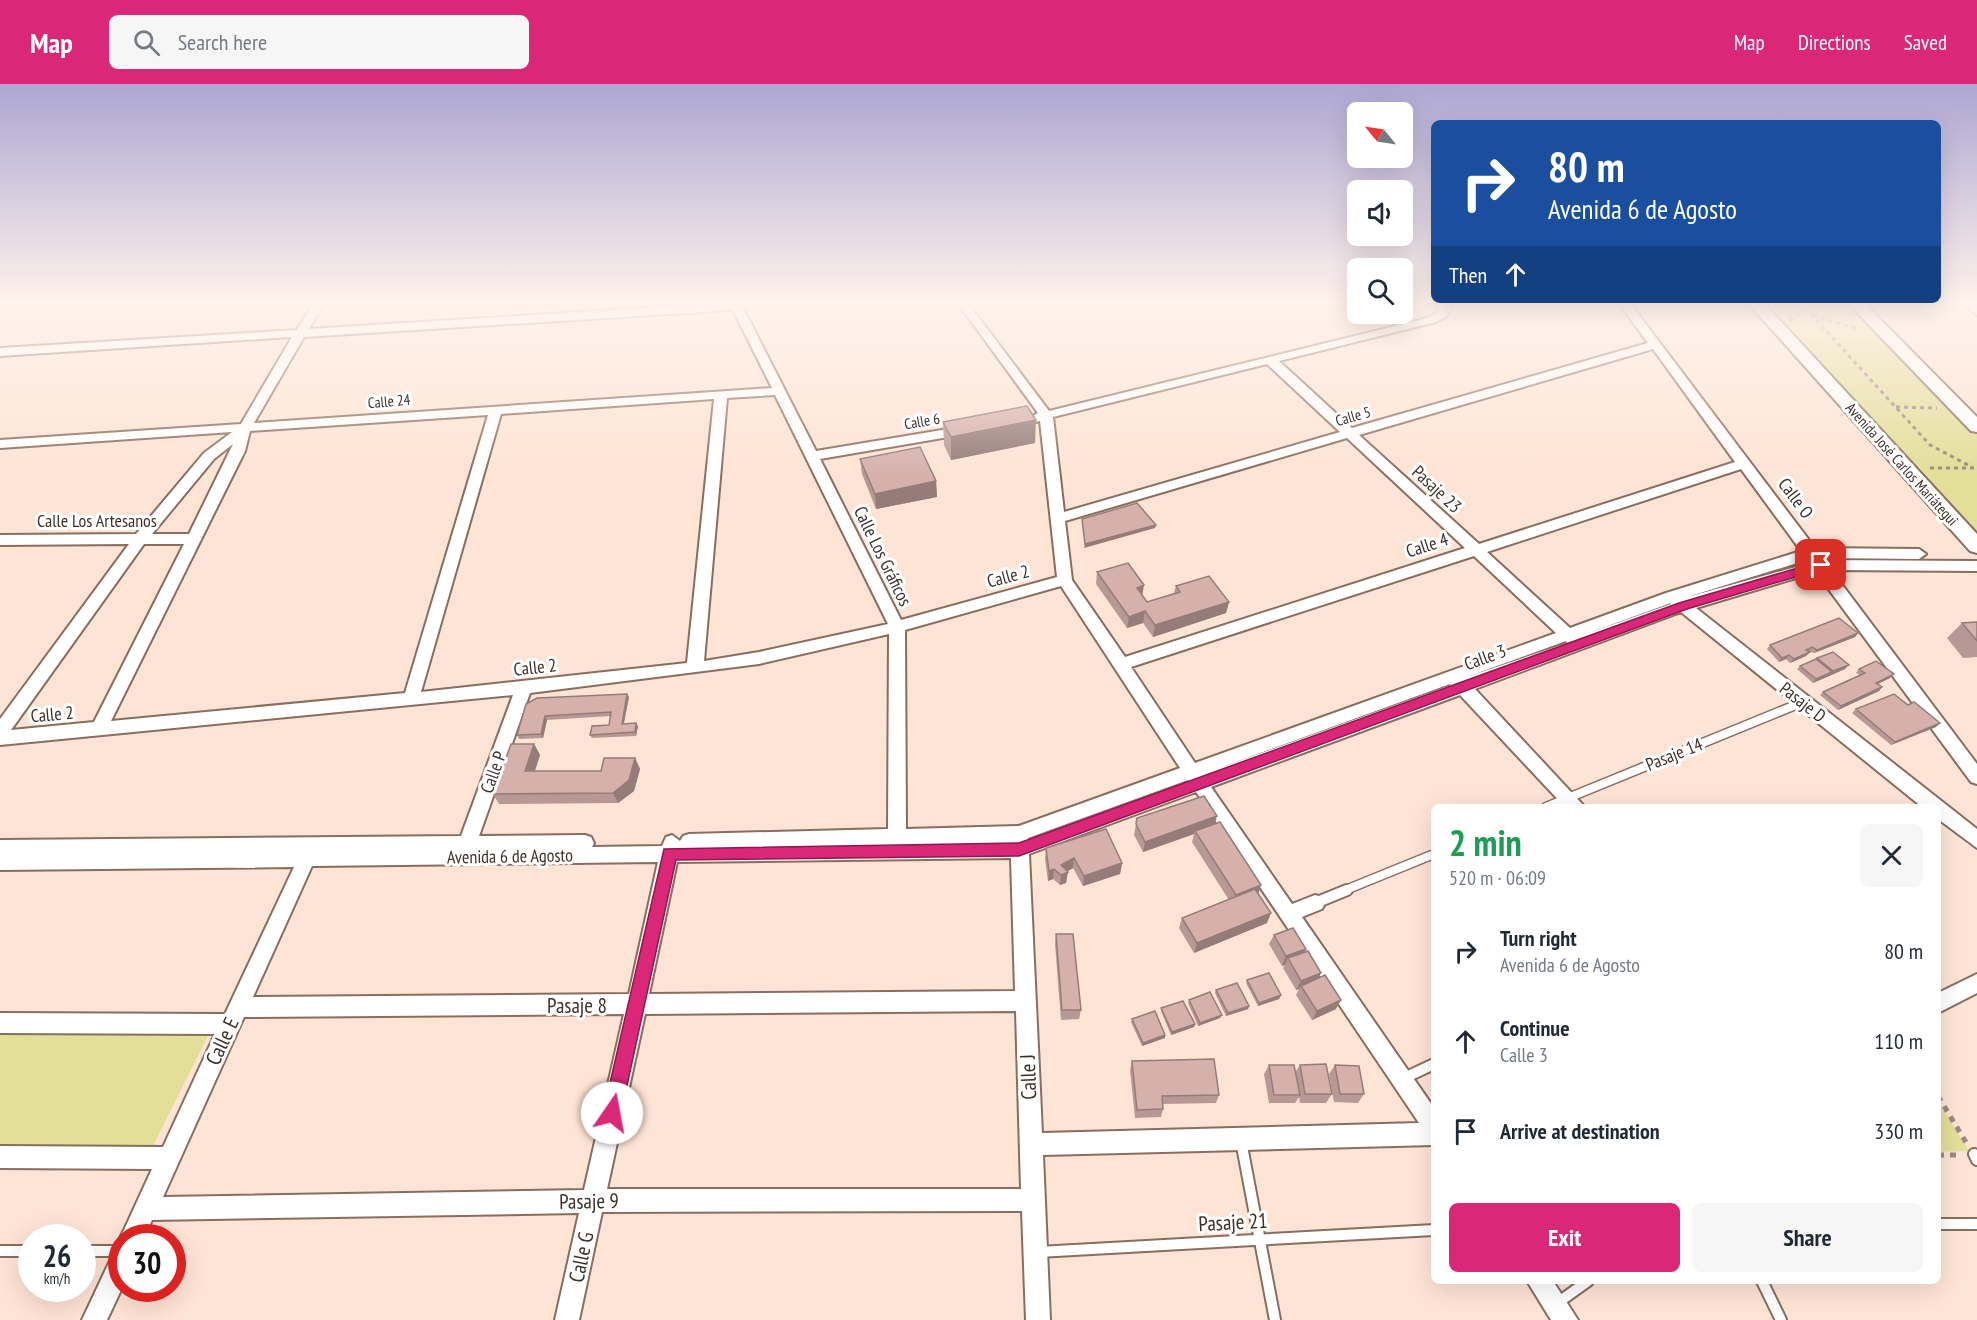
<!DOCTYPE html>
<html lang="en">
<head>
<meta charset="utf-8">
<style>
  :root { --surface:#fff; --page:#f6f6f7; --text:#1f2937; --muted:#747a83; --accent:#db2777 }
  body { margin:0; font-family:"PT Sans Narrow",sans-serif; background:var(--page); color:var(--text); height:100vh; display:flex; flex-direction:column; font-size:22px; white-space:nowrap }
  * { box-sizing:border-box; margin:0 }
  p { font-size:20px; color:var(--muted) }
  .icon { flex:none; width:33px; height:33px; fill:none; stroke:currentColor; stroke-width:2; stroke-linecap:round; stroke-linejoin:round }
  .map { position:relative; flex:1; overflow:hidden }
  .details { position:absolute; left:1431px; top:720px; width:510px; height:480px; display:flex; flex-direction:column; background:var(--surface); border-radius:9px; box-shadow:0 6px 24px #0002 }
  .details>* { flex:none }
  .banner { position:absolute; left:1431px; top:36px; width:510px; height:183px; border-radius:9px; box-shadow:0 6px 24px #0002; background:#1a4fa0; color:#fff; overflow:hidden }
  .needle { width:39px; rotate:300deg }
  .tools { position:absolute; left:1347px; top:18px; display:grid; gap:12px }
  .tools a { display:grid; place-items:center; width:66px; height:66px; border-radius:9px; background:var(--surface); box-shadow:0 6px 24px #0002; font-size:30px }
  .speed { position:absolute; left:18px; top:1140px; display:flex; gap:12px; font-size:30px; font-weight:700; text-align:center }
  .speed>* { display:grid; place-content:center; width:78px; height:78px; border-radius:50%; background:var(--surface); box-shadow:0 6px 24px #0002; line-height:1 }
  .speed small { font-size:15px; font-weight:400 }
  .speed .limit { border:9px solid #d22; background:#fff; color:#111 }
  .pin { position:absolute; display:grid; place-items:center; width:51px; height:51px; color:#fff; margin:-26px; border-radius:12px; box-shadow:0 3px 9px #0006 }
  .me { position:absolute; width:66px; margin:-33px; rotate:12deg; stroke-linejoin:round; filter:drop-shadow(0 0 4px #0008) }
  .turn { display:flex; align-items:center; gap:21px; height:126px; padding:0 18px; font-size:27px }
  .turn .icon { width:78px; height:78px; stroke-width:2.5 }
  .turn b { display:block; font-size:42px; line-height:51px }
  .then { display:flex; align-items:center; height:57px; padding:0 18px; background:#0003; gap:12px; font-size:22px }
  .round { display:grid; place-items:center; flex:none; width:63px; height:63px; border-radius:9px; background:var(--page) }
  .head { display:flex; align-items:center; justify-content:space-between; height:102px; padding:0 18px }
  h1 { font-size:36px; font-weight:800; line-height:45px; color:#1e9e55 }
  .cta { display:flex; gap:12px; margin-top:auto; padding:12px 18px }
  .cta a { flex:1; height:69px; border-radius:9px; background:var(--accent); color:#fff; font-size:24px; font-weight:800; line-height:69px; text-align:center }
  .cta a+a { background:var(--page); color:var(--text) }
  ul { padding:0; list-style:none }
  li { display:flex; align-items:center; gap:18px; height:90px; padding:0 18px }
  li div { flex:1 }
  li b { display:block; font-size:22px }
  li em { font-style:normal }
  header { display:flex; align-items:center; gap:36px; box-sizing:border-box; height:84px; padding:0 30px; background:var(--accent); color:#fff }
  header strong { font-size:28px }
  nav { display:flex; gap:33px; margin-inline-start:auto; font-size:21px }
  .search { width:420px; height:54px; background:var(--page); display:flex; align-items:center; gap:15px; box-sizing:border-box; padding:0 21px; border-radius:9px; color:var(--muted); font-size:22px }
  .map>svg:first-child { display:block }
  .green { fill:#e3de98 }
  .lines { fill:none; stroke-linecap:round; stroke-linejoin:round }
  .lane-far1-casing { stroke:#896d5d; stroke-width:11 }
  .lane-casing { stroke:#896d5d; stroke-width:14 }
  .street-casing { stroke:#896d5d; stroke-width:4 }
  .secondary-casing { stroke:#896d5d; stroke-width:4 }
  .path-far1 { stroke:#9c897e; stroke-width:3; stroke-dasharray:4 4; stroke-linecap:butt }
  .path { stroke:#9c897e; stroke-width:5; stroke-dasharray:6 6; stroke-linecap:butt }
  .lane-far1 { stroke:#fff; stroke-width:8 }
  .lane { stroke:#fff; stroke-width:10 }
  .street { fill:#fff; fill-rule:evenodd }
  .secondary { fill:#fff; fill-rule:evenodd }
  .wall { fill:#b89894 }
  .shaded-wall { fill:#967c78 }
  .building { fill:#d6b1ac; stroke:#967c78; stroke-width:1.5 }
  .route { fill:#db2777; stroke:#8e194d; stroke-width:1.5 }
  .labels { text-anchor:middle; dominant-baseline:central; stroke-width:6; stroke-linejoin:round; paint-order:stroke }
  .far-street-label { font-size:15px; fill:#3e312a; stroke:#fff }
  .street-label { font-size:18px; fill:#3e312a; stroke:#fff }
  .near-street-label { font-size:21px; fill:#3e312a; stroke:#fff }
</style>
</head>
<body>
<header>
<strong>Map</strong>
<div class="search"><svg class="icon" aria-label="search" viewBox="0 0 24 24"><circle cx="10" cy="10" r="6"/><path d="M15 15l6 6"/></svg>Search here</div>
<nav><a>Map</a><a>Directions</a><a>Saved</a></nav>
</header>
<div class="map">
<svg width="1977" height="1236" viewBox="0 0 1977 1236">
  <rect width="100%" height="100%" fill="#fee4d5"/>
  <path class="green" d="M1763 218H1847L1977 350V453Z
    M0 947 209 950 152 1064 0 1062Z
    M1938 1017 1969 1067 1938 1068Z"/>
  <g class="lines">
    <defs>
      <path id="lane-far1" d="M1546 723 1803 618
        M1343 807 1434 770"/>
      <path id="lane" d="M1315 819 1347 806
        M1402 995 1434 980
        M1241 1057 1275 1236
        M1974 1070 1977 1076
        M1938 1140H1977
        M0 1167H32
        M82 1167H122
        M1038 1168 1434 1146
        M1762 1197 1781 1236
        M1556 1220 1588 1197"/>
      <path id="street" d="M314 218H325L309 245 740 218 816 367 966 342 972 346 966 350 820 375 901 536 1057 493 1040 337 1035 338 1029 334 1038 329 957 218H967L1049 327 1428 234 1438 228 1439 218H1449L1452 222 1447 232 1436 238 1279 277 1352 344 1648 259 1618 218H1629L1815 464 1919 465 1926 470 1919 475 1822 474 1824 476 1977 477V487L1831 486 1977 680V700L1971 698 1816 488 1696 524 1977 745V764L1938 735V723H1922L1681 528 1475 605 1585 723H1565L1460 611 1211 703 1292 820 1315 811 1322 813 1325 819 1322 825 1302 833 1434 1024V1061L1043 1071 1050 1236H1026L1022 1127 602 1128 579 1236H555L579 1129 152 1136 144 1154H122V1157L120 1154 124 1146 152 1085 0 1084V1062L163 1063 215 950 0 949V929L225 930 294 783 0 786V756L461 752 513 611 0 661V635L129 460 0 461V451L136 450 204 369 232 348 0 364V356L241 340 292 253 0 272V264L297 246ZM733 226 772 304 254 339 304 253ZM1653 265 1735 378 1479 460 1359 351ZM1267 280 1340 348 1064 428 1053 333ZM775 311 888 540 759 568 704 577 727 314ZM714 315 687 579 421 608 501 330ZM488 331 405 609 111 637 245 367 250 347ZM1347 354 1465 464 1125 573 1072 496 1065 437ZM233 360 189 450H152L214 375ZM1741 385 1801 467 1666 509 1570 544 1487 468ZM144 460H184L94 638 11 646ZM1474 472 1556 549 1195 679 1131 583ZM1807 476 1810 479 1684 514ZM1061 502 1180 684 1019 742 906 745 905 546ZM1671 519V520L1580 552ZM889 550 888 745 689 750 683 752 680 757 672 751 666 753 662 762 592 763 594 759 591 753 585 751 479 752 530 609 759 580ZM1566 557 1567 559 1464 594ZM1450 600 1451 601 1203 690ZM1188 696V697L1028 755V754ZM1196 708 1419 1039 1042 1049 1029 770ZM1011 774 1015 907 649 910 677 778ZM658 778 629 910 253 913 312 782ZM1016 927 1021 1105H607L645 930ZM624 930 584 1106 163 1113 244 933Z
        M1960 218H1972L1977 222V231Z
        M1977 890V909L1938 929V909Z
        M122 1164V1204L107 1236H82L114 1168Z
        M1527 1197H1553L1578 1236H1551Z"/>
      <path id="secondary" d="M1747 218H1763L1977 450V469L1970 467Z
        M1847 218H1863L1977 333V348L1971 347Z"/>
    </defs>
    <use href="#lane-far1" class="lane-far1-casing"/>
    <use href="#lane" class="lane-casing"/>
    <use href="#street" class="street-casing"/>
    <use href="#secondary" class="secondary-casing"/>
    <path class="path-far1" d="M1800 218 1930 361 1972 383
      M1813 232 1858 245
      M1790 237 1806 224
      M1896 323 1937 324
      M1930 384H1977"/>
    <path class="path" d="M1938 1012 1967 1060
      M1938 1071H1961"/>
    <use href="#lane-far1" class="lane-far1"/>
    <use href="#lane" class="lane"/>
    <use href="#street" class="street"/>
    <use href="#secondary" class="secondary"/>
  </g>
  <path class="wall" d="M943 338 1035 359 951 376 944 361Z
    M860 375 936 397 937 413 876 425 862 390Z
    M1097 488 1142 512 1147 518 1174 509 1176 502 1229 518 1226 529 1153 553 1143 539 1127 544 1096 500Z
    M1977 538V573L1963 574 1947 554 1962 539Z
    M1858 549 1855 553 1814 569 1809 567H1808L1810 568 1806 572 1790 579 1786 575 1779 578 1767 565 1770 561Z
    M1817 574 1845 585 1813 599 1797 585 1800 582Z
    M1859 585 1890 594 1878 600 1882 603 1879 607 1838 626 1820 611 1823 608 1860 591 1856 589Z
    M629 613 624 639 638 642 636 652 592 654 590 651 609 641 611 632 547 636 543 654 519 655 517 651 526 620Z
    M1908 621 1936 643 1891 661 1852 629 1856 625Z
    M534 660 540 671 535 687H601L635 674 640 685 634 707 618 719 499 720 493 710Z
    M1215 739 1258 810 1267 839 1194 869 1179 844 1182 834 1229 816 1192 758 1194 750 1143 768 1134 751 1136 740Z
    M1046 764 1122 779 1120 790 1083 802 1073 784 1067 788 1066 799 1060 801 1053 795 1048 797 1045 775Z
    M1056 850 1081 926 1079 935 1061 936 1055 860Z
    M1274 851 1306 865 1305 868 1336 925 1312 936 1296 911 1299 905 1296 906 1283 884 1285 881 1282 882 1269 860Z
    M1247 896 1281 911 1279 915 1258 922 1246 899Z
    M1216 906 1249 922 1248 925 1226 932 1215 909Z
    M1189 916 1220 934 1198 942 1188 919Z
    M1161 924 1195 940 1194 943 1171 951 1161 927Z
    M1132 935 1165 951V954L1142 962 1131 938Z
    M1132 977 1219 1011 1216 1019 1163 1020V1025L1161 1033 1135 1034 1130 986Z
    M1269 981 1296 987 1300 981 1332 1010 1326 1019H1300L1299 1013 1295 1019H1269L1264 990Z
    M1335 981 1364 1010 1358 1019 1334 1018 1329 990Z"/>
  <path class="shaded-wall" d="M1036 336 1035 359 951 376V353Z
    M936 397 937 413 876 425 875 410Z
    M1156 441 1155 444 1084 464 1085 460Z
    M1144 501 1142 513 1137 504Z
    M1229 518 1226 529 1153 553 1155 541Z
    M1145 527 1143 539 1127 544 1129 533Z
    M1858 549 1855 553 1814 569 1817 566Z
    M1810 568 1806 572 1790 579 1794 575Z
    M1789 571 1786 575 1779 578 1782 574Z
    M1849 581 1845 585 1813 599 1816 595Z
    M1894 590 1890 594 1873 602 1876 599Z
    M1882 603 1879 607 1838 626 1841 622Z
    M627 610 629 613 623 643 622 640Z
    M545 632 547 636 543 654 541 650Z
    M636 639 638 642 636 652 635 648Z
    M1940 639 1936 643 1891 661 1895 658Z
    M534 660 540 671 531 698 525 687Z
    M635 674 640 685 634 707 618 719 613 709Z
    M1217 732 1214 743 1195 747 1194 750 1143 768 1145 758Z
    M1074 774 1073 784 1060 791 1061 781Z
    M1122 779 1120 790 1083 802 1084 792Z
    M1054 785 1053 795 1048 797 1049 787Z
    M1068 788 1066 799 1060 801 1061 791Z
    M1261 801 1258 811 1232 821 1236 811Z
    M1271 829 1267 839 1194 869 1197 859Z
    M1306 865 1301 875 1288 874 1285 881 1282 882 1286 872Z
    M1321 889 1316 899 1301 902 1299 905 1296 906 1301 897Z
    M1281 911 1279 915 1258 922 1259 919Z
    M1341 916 1336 925 1312 936 1317 927Z
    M1249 922 1248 925 1226 932 1228 929Z
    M1222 931 1220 934 1198 942 1200 939Z
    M1195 940 1194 943 1171 951 1172 948Z
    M1165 951V954L1142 962 1143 959Z"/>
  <path class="building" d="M1027 322 1036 336 951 353 943 338Z
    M920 363 936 397 875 410 860 375Z
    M1137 419 1156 441 1085 460 1082 435Z
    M1128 479 1144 501 1137 504 1147 518 1180 508 1176 502 1209 492 1229 518 1155 541 1145 527 1129 533 1097 488Z
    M1839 534 1858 549 1817 566 1812 563 1806 566 1810 568 1794 575 1789 571 1782 574 1770 561Z
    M1977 538V557L1962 539Z
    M1833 568 1849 581 1833 587 1817 574Z
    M1816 575 1832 588 1816 595 1800 582Z
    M1876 577 1894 590 1876 599 1882 603 1841 622 1823 608 1865 589 1859 585Z
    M627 610 622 640 636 639 635 648 590 651 592 642 609 641 611 628 545 632 541 650 517 651 526 620 537 614Z
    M1894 610 1908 621 1914 618 1940 639 1895 658 1856 625Z
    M511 660H534L525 687H601L604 674H635L629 696 613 709 493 710Z
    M1204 712 1217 732 1145 758 1136 740 1137 734Z
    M1220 738 1261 801 1236 811 1195 747Z
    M1106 745 1122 779 1084 792 1074 774 1061 781 1068 788 1061 791 1054 785 1049 787 1046 764Z
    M1255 805 1271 829 1197 859 1182 834Z
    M1293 844 1306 865 1286 872 1274 851Z
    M1056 850H1073L1081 926H1062Z
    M1308 867 1321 889 1301 897 1288 874Z
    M1269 889 1281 911 1259 919 1247 896Z
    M1325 891 1341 916 1317 927 1301 902Z
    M1237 899 1249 922 1228 929 1216 906Z
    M1210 908 1222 931 1200 939 1189 916Z
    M1183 917 1195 940 1172 948 1161 924Z
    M1155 927 1165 951 1143 959 1132 935Z
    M1214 975 1219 1011 1162 1012 1163 1025 1137 1026 1132 977Z
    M1326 980 1332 1010H1305L1300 981Z
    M1269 981H1294L1300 1011H1274Z
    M1335 981 1359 982 1364 1010H1340Z"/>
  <linearGradient id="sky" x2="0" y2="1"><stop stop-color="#ada6d2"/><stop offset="0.56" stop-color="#fff3ec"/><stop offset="1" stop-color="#fff3ec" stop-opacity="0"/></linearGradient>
  <rect width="1977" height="391" fill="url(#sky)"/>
  <path class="route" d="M1821 477 1828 481 1826 484 1687 525 1019 772 676 776 621 1029 619 1036 612 1038 606 1036 603 1029 664 765 1019 759 1679 519Z"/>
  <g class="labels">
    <g class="far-street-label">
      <text transform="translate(389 317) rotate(-5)">Calle 24</text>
      <text transform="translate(1353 332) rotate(-16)">Calle 5</text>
      <text transform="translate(922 337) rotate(-10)">Calle 6</text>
      <text transform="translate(1902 380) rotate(48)">Avenida José Carlos Mariátegui</text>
    </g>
    <g class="street-label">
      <text transform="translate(1437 405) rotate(43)">Pasaje 23</text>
      <text transform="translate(1796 414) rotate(53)">Calle O</text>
      <text x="97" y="436">Calle Los Artesanos</text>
      <text transform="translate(1427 461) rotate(-18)">Calle 4</text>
      <text transform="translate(883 472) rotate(64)">Calle Los Gráficos</text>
      <text transform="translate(1008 492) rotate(-15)">Calle 2</text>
      <text transform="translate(1485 573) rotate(-20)">Calle 3</text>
      <text transform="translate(535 583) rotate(-6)">Calle 2</text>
      <text transform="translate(1803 618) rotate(38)">Pasaje D</text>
      <text transform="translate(52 630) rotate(-5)">Calle 2</text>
      <text transform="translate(1674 670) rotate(-22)">Pasaje 14</text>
      <text transform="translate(493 688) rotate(-70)">Calle P</text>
      <text transform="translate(510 772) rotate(-1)">Avenida 6 de Agosto</text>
    </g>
    <g class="near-street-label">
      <text x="577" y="921">Pasaje 8</text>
      <text transform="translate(222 957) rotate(-65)">Calle E</text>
      <text transform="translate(1028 993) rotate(-92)">Calle J</text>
      <text transform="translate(589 1117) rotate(-1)">Pasaje 9</text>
      <text transform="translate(1233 1138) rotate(-3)">Pasaje 21</text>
      <text transform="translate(581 1173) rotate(-78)">Calle G</text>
    </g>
  </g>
</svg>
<div class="tools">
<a><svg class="needle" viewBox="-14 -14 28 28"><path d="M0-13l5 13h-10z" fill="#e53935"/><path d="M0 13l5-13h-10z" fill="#747a83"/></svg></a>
<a><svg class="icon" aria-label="sound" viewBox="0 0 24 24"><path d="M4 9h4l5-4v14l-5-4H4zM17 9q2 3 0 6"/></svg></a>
<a><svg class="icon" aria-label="search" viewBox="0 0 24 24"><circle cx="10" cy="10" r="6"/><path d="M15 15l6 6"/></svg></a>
</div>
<div class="speed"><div>26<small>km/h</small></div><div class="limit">30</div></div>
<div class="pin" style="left:1821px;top:481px;background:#d93025"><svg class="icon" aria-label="arrive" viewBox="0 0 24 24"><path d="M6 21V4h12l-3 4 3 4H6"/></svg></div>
<svg class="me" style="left:612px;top:1029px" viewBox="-20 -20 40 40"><circle r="19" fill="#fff"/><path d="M0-13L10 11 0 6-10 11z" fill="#db2777"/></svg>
<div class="banner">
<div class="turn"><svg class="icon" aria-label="right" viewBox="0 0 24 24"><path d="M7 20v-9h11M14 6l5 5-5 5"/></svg><div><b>80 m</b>Avenida 6 de Agosto</div></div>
<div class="then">Then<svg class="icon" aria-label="ahead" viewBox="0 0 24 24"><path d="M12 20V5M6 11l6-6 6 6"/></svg></div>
</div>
<section class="details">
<div class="head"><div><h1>2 min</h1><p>520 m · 06:09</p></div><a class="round"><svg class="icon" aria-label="close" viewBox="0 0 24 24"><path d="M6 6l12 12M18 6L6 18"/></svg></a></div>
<ul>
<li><svg class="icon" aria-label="right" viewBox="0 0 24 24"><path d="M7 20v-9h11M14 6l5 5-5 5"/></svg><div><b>Turn right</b><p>Avenida 6 de Agosto</p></div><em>80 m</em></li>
<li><svg class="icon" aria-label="ahead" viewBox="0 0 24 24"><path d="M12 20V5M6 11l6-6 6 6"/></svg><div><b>Continue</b><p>Calle 3</p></div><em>110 m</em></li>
<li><svg class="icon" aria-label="arrive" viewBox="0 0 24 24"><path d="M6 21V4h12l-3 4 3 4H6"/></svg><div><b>Arrive at destination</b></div><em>330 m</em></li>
</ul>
<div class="cta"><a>Exit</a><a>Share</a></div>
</section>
</div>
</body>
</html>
